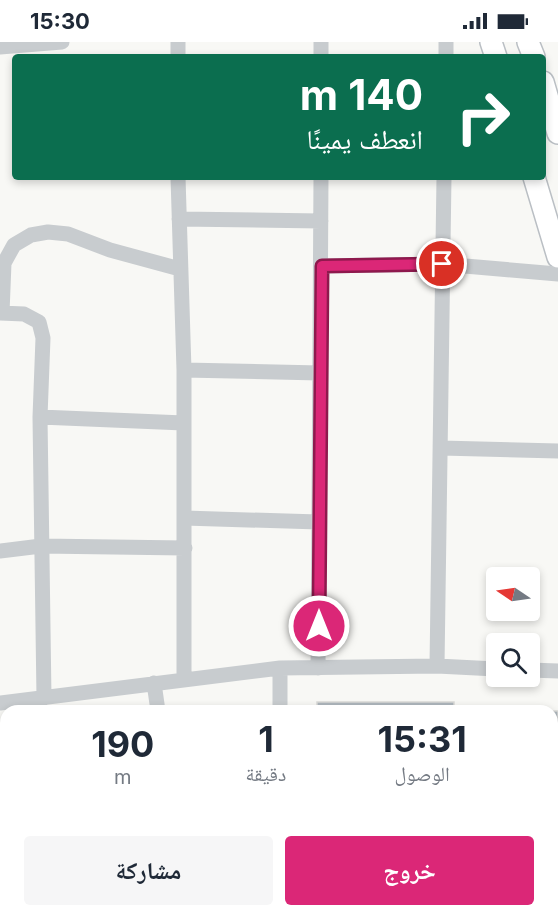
<!DOCTYPE html>
<html lang="ar">
<head>
<meta charset="utf-8">
<style>
  :root { --surface:#fff; --page:#f6f6f7; --text:#1f2937; --muted:#747a83; --accent:#db2777 }
  body { margin:0; font-family:Inter,"Noto Naskh Arabic",sans-serif; background:var(--page); color:var(--text); direction:rtl; height:100vh; display:flex; flex-direction:column; font-size:22px; white-space:nowrap }
  * { box-sizing:border-box; margin:0 }
  p { font-size:20px; color:var(--muted) }
  .icon { flex:none; width:33px; height:33px; fill:none; stroke:currentColor; stroke-width:2; stroke-linecap:round; stroke-linejoin:round }
  .map { position:relative; flex:1; overflow:hidden; direction:ltr }
  .panel { position:absolute; left:0px; top:663px; width:558px; height:212px; display:flex; flex-direction:column; background:var(--surface); border-radius:18px 18px 0 0; box-shadow:0 3px 9px #0003; direction:rtl }
  .panel>* { flex:none }
  .guide { position:absolute; left:12px; top:12px; width:534px; height:126px; border-radius:6px; box-shadow:0 3px 9px #0003; direction:rtl; background:#0b6e4f; color:#fff; overflow:hidden }
  .needle { width:39px; rotate:283deg }
  .tools { position:absolute; left:486px; top:525px; display:grid; gap:12px }
  .tools a { display:grid; place-items:center; width:54px; height:54px; border-radius:6px; background:var(--surface); box-shadow:0 3px 9px #0003; font-size:30px }
  .pin { position:absolute; display:grid; place-items:center; width:51px; height:51px; color:#fff; margin:-26px; border:3px solid #fff; border-radius:50%; box-shadow:0 2px 6px #0007 }
  .me { position:absolute; width:66px; margin:-33px; rotate:0deg; stroke-linejoin:round; filter:drop-shadow(0 0 4px #0008) }
  .turn { display:flex; align-items:center; gap:21px; height:126px; padding:0 24px; font-size:27px }
  .turn .icon { width:78px; height:78px; stroke-width:2.5 }
  .turn b { display:block; font-size:42px; line-height:51px }
  .eta { display:flex; justify-content:space-evenly; align-items:center; height:102px; text-align:center }
  .eta b { font-size:36px; font-weight:700; line-height:42px }
  .primary-button { display:flex; gap:12px; margin-top:auto; padding:12px 24px }
  .primary-button a { flex:1; height:69px; border-radius:6px; background:var(--accent); color:#fff; font-size:24px; font-weight:700; line-height:69px; text-align:center }
  .primary-button a+a { background:var(--page); color:var(--text) }
  .status { display:flex; justify-content:space-between; align-items:center; height:42px; padding:0 30px; background:var(--surface); direction:ltr }
  .status svg { height:16px; fill:currentColor }
  .map>svg:first-child { display:block }
  .building { fill:#aeb7bd; stroke:#dadad8; stroke-width:1.5 }
  .lines { fill:none; stroke-linecap:round; stroke-linejoin:round }
  .secondary-casing { stroke:#babfc4; stroke-width:24 }
  .street { stroke:#c8cccf; stroke-width:15 }
  .secondary { stroke:#fff; stroke-width:21 }
  .route-casing { stroke:#8e194d; stroke-width:15 }
  .route { stroke:#db2777; stroke-width:10 }
</style>
</head>
<body>
<div class="status"><b>15:30</b><svg viewBox="0 0 49 12"><path d="M0 12V9h3v3zM5 12V6h3v6zM10 12V3h3v9zM15 12V0h3v12zM26 1h20v11H26zM47 4h2v5h-2z"/></svg></div>
<div class="map">
<svg width="558" height="874" viewBox="0 0 558 874">
  <rect width="100%" height="100%" fill="#f8f8f5"/>
  <path class="building" d="M317 660H454V669H317Z
    M542 669H558V711H552V669Z
    M552 726H558V813H552Z"/>
  <g class="lines">
    <defs>
      <path id="secondary" d="M491 0 496 15
        M528 0 534 15
        M543 40 558 91
        M534 135 558 215"/>
    </defs>
    <use href="#secondary" class="secondary-casing"/>
    <path class="street" d="M0 5 62 0
      M178 15V0
      M321 15V0
      M446 15V0
      M178 135 184 328V637
      M179 177 321 179
      M322 224 442 222 558 232
      M0 271 24 272 39 280 43 296 40 375 44 656
      M2 271 4 221 14 203 31 193 48 190 68 192 110 208 180 227
      M184 328 320 331
      M40 375 184 381
      M441 406 558 409
      M184 476 319 480
      M0 509 41 504 185 506
      M437 624 444 135
      M280 626V669
      M318 626 321 135
      M530 628 558 629
      M154 641 158 669
      M0 661 280 626 437 624 496 627
      M0 868 6 867
      M97 868 103 874
      M185 868 186 874
      M281 868V874"/>
    <use href="#secondary" class="secondary"/>
  </g>
  <g class="lines">
    <defs>
      <path id="route" d="M319 584 322 224 442 222"/>
    </defs>
    <use href="#route" class="route-casing"/>
    <use href="#route" class="route"/>
  </g>
</svg>
<div class="tools">
<a><svg class="needle" viewBox="-14 -14 28 28"><path d="M0-13l5 13h-10z" fill="#e53935"/><path d="M0 13l5-13h-10z" fill="#747a83"/></svg></a>
<a><svg class="icon" aria-label="search" viewBox="0 0 24 24"><circle cx="10" cy="10" r="6"/><path d="M15 15l6 6"/></svg></a>
</div>
<div class="pin" style="left:442px;top:222px;background:#d93025"><svg class="icon" aria-label="arrive" viewBox="0 0 24 24"><path d="M6 21V4h12l-3 4 3 4H6"/></svg></div>
<svg class="me" style="left:319px;top:584px" viewBox="-20 -20 40 40"><circle r="17" fill="#db2777" stroke="#fff" stroke-width="3"/><path d="M0-11L8 9 0 5-8 9z" fill="#fff"/></svg>
<div class="guide">
<div class="turn"><svg class="icon" aria-label="right" viewBox="0 0 24 24"><path d="M7 20v-9h11M14 6l5 5-5 5"/></svg><div><b>140 m</b>انعطف يمينًا</div></div>
</div>
<section class="panel">
<div class="eta">
<div><b>15:31</b><p>الوصول</p></div>
<div><b>1</b><p>دقيقة</p></div>
<div><b>190</b><p>m</p></div>
</div>
<div class="primary-button"><a>خروج</a><a>مشاركة</a></div>
</section>
</div>
</body>
</html>
